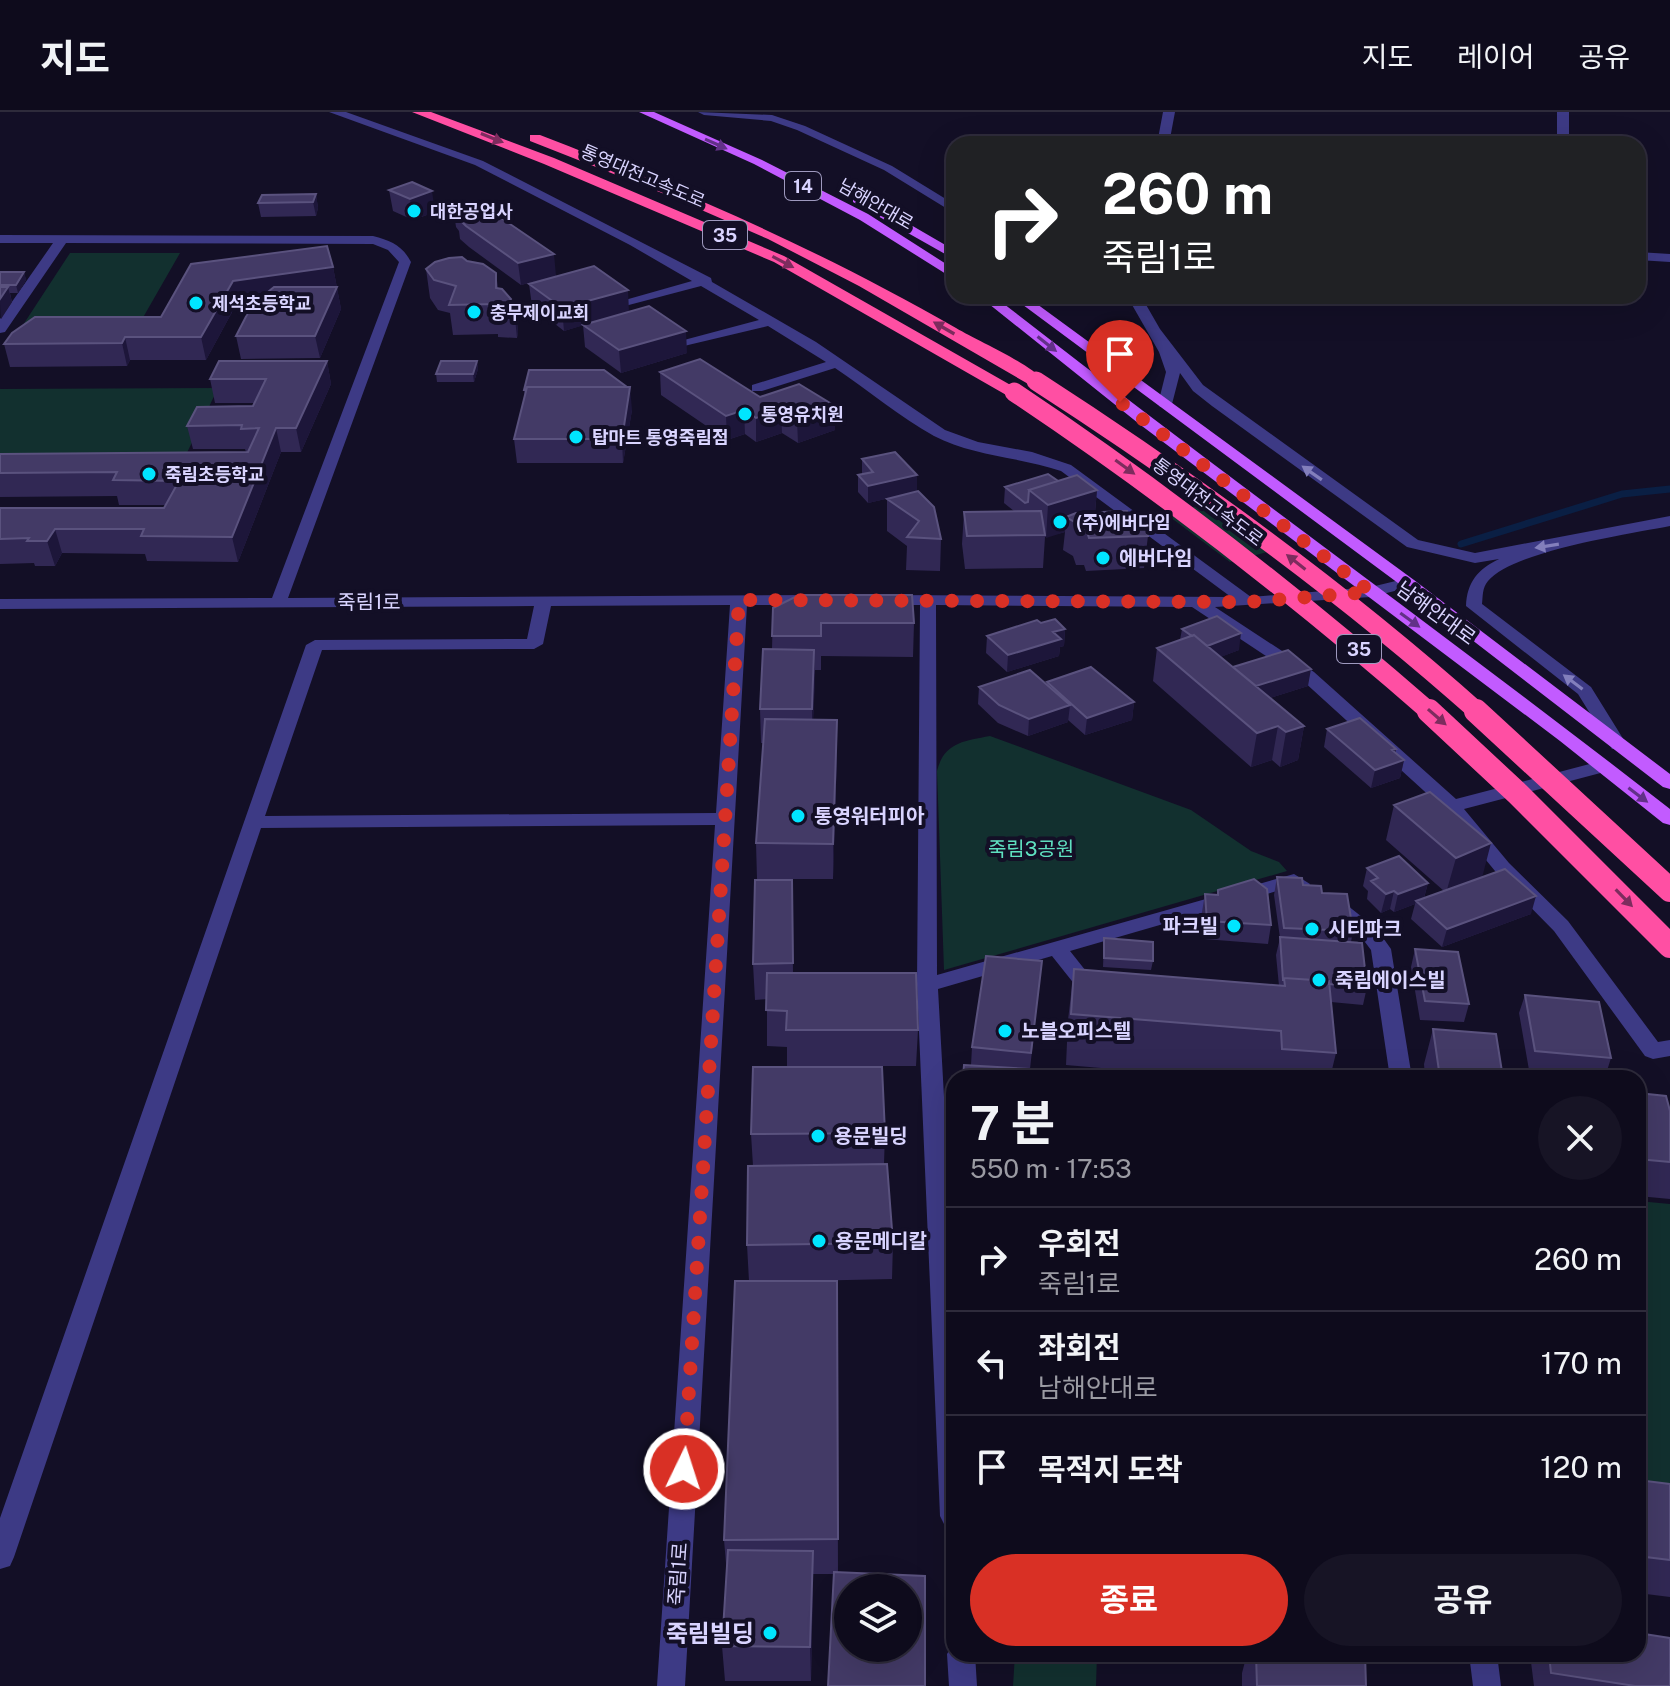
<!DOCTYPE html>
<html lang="ko">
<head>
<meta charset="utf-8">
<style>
  :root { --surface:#0e0b1c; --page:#171425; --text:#f1f3f6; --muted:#9b9ba3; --line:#2e2b3b; --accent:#d93025 }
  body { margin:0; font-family:"Public Sans","Noto Sans KR",sans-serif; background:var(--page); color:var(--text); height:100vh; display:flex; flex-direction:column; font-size:30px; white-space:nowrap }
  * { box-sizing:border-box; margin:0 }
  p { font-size:26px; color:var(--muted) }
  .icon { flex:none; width:44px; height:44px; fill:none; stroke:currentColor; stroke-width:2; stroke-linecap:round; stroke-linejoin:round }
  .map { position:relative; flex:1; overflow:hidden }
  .panel { position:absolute; left:946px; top:958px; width:700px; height:592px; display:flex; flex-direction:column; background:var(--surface); border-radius:24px; box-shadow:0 8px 32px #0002,0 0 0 2px var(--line) }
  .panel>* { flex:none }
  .hud { position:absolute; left:946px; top:24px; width:700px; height:168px; border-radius:24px; box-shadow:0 8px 32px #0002,0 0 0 2px var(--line); background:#202124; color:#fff; overflow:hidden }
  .buttons { position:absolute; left:834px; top:1462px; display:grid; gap:16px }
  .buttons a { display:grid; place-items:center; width:88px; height:88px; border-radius:50%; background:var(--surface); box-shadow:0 8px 32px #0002,0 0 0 2px var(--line); font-size:40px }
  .pin { position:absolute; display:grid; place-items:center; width:68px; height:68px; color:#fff; margin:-82px -34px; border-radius:50% 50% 50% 0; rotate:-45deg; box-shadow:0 0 8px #0007 }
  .pin .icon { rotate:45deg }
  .me { position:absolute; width:88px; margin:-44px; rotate:4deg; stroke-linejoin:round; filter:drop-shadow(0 0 6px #0008) }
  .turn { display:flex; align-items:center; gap:28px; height:168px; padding:0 24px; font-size:36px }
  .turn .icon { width:104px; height:104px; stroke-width:2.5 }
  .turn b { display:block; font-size:56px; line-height:68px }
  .round { display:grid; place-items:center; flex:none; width:84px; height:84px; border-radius:42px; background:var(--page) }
  .head { display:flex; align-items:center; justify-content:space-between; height:136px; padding:0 24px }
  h1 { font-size:48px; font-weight:700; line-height:60px }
  .button { display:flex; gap:16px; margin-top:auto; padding:16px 24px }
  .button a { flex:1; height:92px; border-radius:48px; background:var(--accent); color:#fff; font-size:32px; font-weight:700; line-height:92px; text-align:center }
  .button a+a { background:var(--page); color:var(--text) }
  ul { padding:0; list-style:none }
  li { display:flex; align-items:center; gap:24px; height:104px; padding:0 24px; border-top:2px solid var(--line) }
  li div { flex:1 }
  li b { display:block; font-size:30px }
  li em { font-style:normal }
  header { display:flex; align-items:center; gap:48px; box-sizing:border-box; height:112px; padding:0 40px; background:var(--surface); border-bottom:2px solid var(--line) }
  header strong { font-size:38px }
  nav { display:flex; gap:44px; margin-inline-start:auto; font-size:28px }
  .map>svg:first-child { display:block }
  .green { fill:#12302f }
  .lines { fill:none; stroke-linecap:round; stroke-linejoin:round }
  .stream { stroke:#0a1f44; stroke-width:7 }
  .minor { fill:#3d3a85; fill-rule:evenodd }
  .major { fill:#c25bff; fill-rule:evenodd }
  .highway { fill:#ff4fa3; fill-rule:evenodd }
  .highway-bridge-far1 { stroke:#ff4fa3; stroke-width:19 }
  .highway-bridge { stroke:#ff4fa3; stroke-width:24 }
  .wall { fill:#312854 }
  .shaded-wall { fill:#1d163a }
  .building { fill:#433a66; stroke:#5a527e; stroke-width:2; fill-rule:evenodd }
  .oneway { fill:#7d2c5e }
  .oneway2 { fill:#623188 }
  .oneway3 { fill:#837fbc }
  .route { stroke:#d93025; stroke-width:14; stroke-dasharray:0 25.2 }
  .poi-dot { fill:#00e5ff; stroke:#130f26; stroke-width:3 }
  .labels { text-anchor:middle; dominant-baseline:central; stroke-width:8; stroke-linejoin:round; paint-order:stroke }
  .far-street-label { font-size:18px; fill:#d9d4ff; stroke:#130f26 }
  .shield { fill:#130f26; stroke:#9e99be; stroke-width:2 }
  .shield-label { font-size:18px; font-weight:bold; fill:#d9d4ff }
  .far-poi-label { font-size:18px; font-weight:bold; fill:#d9d4ff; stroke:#130f26; text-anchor:start }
  .poi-label { font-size:20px; font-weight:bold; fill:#d9d4ff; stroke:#130f26; text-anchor:start }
  .street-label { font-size:20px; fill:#d9d4ff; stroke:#130f26 }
  .park-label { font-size:20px; fill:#5fe0c0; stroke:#130f26 }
  .near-poi-label { font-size:24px; font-weight:bold; fill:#d9d4ff; stroke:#130f26; text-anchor:end }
</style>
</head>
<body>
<header>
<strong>지도</strong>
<nav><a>지도</a><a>레이어</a><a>공유</a></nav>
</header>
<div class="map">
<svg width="1670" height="1574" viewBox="0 0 1670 1574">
  <rect width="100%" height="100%" fill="#130f26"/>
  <path class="green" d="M70 141H180L137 216H21Z
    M218 276 184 347 0 348V277Z
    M1217 389 1282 436 1230 450 1166 402Z
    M990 624 1191 698 1251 739 1279 750 1287 759 944 858 937 659C944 631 963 629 990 624Z
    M1638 1089 1670 1092V1388L1638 1385Z
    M1015 1542H1097L1096 1574H1013Z"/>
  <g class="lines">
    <path class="stream" d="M1461 432 1622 382 1670 377"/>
    <path class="minor" d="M329 0H346L483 49 711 166 712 170 816 230 945 318 978 330 1032 340 1071 353 1251 485 1371 475 1408 466 1414 468 1416 471 1414 474 1371 485 1215 495 1314 560 1456 687 1601 649 1608 651 1610 655 1608 659 1464 697 1509 751 1568 809 1658 930 1670 928V944L1653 947 1645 944 1554 819 1495 759 1445 698 1302 568 1192 495 936 493 937 863 1294 762 1310 772 1307 777 1300 778 1291 775 1070 839 1101 878 1097 883H1083L1052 844 938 877 954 1165V1416L944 1412 940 1404 917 873 920 493H888L880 488 888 483 1231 485 1061 359C1020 345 972 344 934 324 900 305 868 278 835 256L762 279H752V273L826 250 768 214 684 234V228L759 208 701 174 625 194V188L692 169 630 133 475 53Z
      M698 0 772 3 805 14 892 54 954 92V101L884 58 797 18 771 9 704 3Z
      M1163 0H1175L1169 32H1157Z
      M1557 0H1569V32H1557Z
      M0 123 373 124C391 129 402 133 411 150L288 486 816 483 824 488 816 493H747L685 1574H657L715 713 261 716 14 1445 10 1454 0 1457V1406L306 533 315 528 527 527 534 494 0 497V487L272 486 399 150 388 138 373 132 66 131 5 220 0 221V207L53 131H0ZM730 493 716 701 265 704 322 538 534 537 543 532 551 494Z
      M1638 140 1670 142V150L1638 148Z
      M1127 184H1141L1160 217 1203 273 1418 428 1475 441 1670 404V414C1629 422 1513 439 1488 469 1482 476 1483 484 1482 492L1591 575 1627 633 1624 637H1612L1578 582 1466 494C1467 470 1478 457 1499 447L1475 451 1407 435 1212 294 1193 279 1180 261 1172 292 1170 295H1160L1158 292 1166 260 1159 240Z
      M1331 784 1338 786 1376 816 1391 837 1412 966H1390L1371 838 1362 826 1324 796 1321 791Z
      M954 1531V1542H975L977 1574H949L947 1542Z
      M1469 1542H1497L1501 1574H1473Z"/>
    <path class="major" d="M639 0H654L762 48 868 102 954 157V167L860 108 754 52Z
      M853 84H861L954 138V147L853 90Z
      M979 184H994C1217 359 1447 523 1670 697V713L1663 711 1560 629 1138 311Z
      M1011 184H1026L1414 468 1670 662V677L1663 675 1402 474Z"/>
    <path class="highway" d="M412 0H431L554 46 784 144 1023 280 1020 284H1008L774 150 544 52Z
      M530 23H540C687 80 818 137 956 216 978 229 1029 251 1044 269L1042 273H1030L859 174 768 127 667 83 530 29Z"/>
    <path class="highway-bridge-far1" d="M1036 269C1191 369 1341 478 1479 601
      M1014 280C1161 378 1298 485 1431 601"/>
    <path class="highway-bridge" d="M1429 599 1518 682 1670 834
      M1476 599 1670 778"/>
  </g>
  <path class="wall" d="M412 70 435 100 413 108 393 99 389 78Z
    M316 82 318 96 316 104 261 105 258 91Z
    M453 94 498 104 556 164 521 173 469 135 460 127 459 119 456 115Z
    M467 149 496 161 498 176 512 190H515L518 220 517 226 498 225V222L453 223 450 201 438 198 430 186 426 157Z
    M333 155 341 197 320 246 241 247 236 224 258 188 237 191 206 248H130L127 254 10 255 4 232 161 205Z
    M0 160H24L26 168 18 181H10L12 190 1 207Z
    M529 172 629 199 687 241 621 261 585 235 583 213 564 219 532 194Z
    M327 249 331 272 301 340H281L238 450 147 449 145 442 62 441 55 454H35L34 451 0 452V396H164L166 393H119L117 384 0 385V342L246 340 245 337H193L187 314 253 294 254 291H215L210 267Z
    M477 249 478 257 474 270H437L436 262Z
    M660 260 760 285 835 318 798 331 782 321 756 330 745 322 727 328 661 283Z
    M524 278 632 298 623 351H517L514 327 525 284Z
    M862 347 917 380 941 427 940 459 906 458 907 434 887 419V387L915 380 868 391 858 380V363H862Z
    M1058 369 1097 378 1095 401 1129 406 1148 424 1144 456 1086 459 1084 453H1076L1073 444 1063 438 1065 420 1045 425 1043 456 965 457 962 432 964 400 1014 399 1004 391 1005 375Z
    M773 496 914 511 913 545 821 544V558H815L813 608 837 642 833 767H757L756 731 763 631H761L760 597 772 537Z
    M1041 511 1065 517 1064 534 1060 535 1059 544 1007 560 986 541 987 524Z
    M1182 517 1239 538 1220 545 1233 555 1308 574 1270 586 1304 614 1298 648 1280 655 1272 648 1251 655 1153 569 1157 536 1180 528Z
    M1047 570 1134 590 1132 608 1085 623 1068 608V610L1028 624 998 611 978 592 979 575 1047 573Z
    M1327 617 1396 637V641L1404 648 1400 666 1371 676 1324 635Z
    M1394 693 1482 765 1531 802 1442 835 1411 807 1415 792 1394 800 1390 797 1381 801 1367 787 1368 779 1363 774 1367 756 1428 771 1424 786 1444 779 1386 728Z
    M1277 765 1303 773 1322 781 1353 819 1351 830 1367 875 1363 893 1331 890 1336 941 1330 966H1217L1066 953 1068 908 1074 857 1279 874 1276 843 1280 826 1274 783Z
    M792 768 793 861 918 918 916 954H787V935L767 934V887L755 888 753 852Z
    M1205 782 1271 813 1268 832 1204 827 1202 800Z
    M1104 826 1153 849 1151 858 1103 855Z
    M1415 837 1469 892 1464 910 1420 908 1411 855Z
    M1042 849 1029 966 971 953 972 935Z
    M1525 883 1611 946 1605 965 1529 958 1519 901Z
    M1433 917 1503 966H1425L1424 952Z
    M1638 981 1670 999V1087L1638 1084Z
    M885 1021 884 1052 893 1131 892 1167 803 1169H837L838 1460 834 1462H813L811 1569H725L722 1534 727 1463 724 1428 749 1169 747 1133 753 1054 751 1022Z
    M1638 1368 1670 1372V1485L1638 1481Z
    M1247 1542H1365L1366 1574H1242V1561Z
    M1530 1542H1638L1670 1574H1534Z"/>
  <path class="shaded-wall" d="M432 79 435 100 413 108 410 87Z
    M316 82 318 96 316 104 313 90Z
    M554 142 556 164 521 173 518 151Z
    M333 155 341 197 320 246 315 224 336 177 237 191 206 248 201 225 233 169Z
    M24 160 26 168 18 181 16 173Z
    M8 175 12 190 1 207 0 187Z
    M628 178 629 200 564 219 562 196Z
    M515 190 518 220 517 226 514 196Z
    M686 219 687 241 621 261 619 238Z
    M125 225 130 248 127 254 122 231Z
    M327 249 331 272 301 340 296 316Z
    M477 249 478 257 474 270 473 262Z
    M630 275 632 298 623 351 622 327Z
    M835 294V318L798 331 797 308Z
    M781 297 782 321 756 330V306Z
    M744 298 745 322 727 328 726 304Z
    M276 316 281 340 238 450 232 425Z
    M917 363V380L868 391V374Z
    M1097 378 1094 410 1076 411 1066 405 1065 420 1046 426 1048 393Z
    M55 417 62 441 55 454 47 429Z
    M1065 517 1064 534 1060 535 1059 544 1007 560 1008 543 1053 520Z
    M1241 521 1239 538 1203 552 1206 534Z
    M814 538 815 572 812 631V597Z
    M1311 557 1308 574 1245 594 1247 577Z
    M1134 590 1132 608 1085 623 1087 606Z
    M1070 593 1068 610 1028 624 1029 607Z
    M837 608V642L833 767V732Z
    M1278 614 1272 648 1251 655 1257 621Z
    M1304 614 1298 648 1280 655 1286 620Z
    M1396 637 1393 652 1404 648 1400 666 1371 676 1375 658 1392 638Z
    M1491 731 1482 766 1446 781 1456 746Z
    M1428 771 1423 789H1416L1415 792 1394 800 1398 782Z
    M1394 779 1390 797 1381 801 1386 782Z
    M1536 784 1531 802 1442 835 1447 817Z
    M813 1439V1474L811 1569 810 1535Z"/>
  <path class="building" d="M412 70 432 79 410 87 389 78Z
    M316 82 313 90 258 91 262 83Z
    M478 93 487 100 491 99 554 142 518 151 466 114 457 105 461 104 453 94Z
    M480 95H498L496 102 491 99 487 100Z
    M327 134 333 155 233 169 201 225H125L122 231 4 232 12 221 35 205H161L191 152Z
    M462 145 467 149 483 152 496 161V176L502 177 511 187 509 190H515L514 196H495V192L449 193 456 174 434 168 426 157 435 150 449 146Z
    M594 154 628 178 562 196 529 172Z
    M0 160H24L16 173H0Z
    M0 175H8L0 187Z
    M274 175H337L315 224H236L252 193Z
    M649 194 686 219 619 238 583 213Z
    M700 247 760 285 799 272 835 294 797 308 781 297 756 306 744 298 726 304 660 260Z
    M219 249H327L296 316H276L232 425 141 424 144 417H55L47 429H27L29 426 0 427V396H164L179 369 113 368 117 360 0 361V342L248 340 259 316 241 317 242 313 187 314 197 295 253 294 266 267H210Z
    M441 249H477L473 262H436Z
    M529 258H604L627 275H527L526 278H524Z
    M527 275H630L622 327H514Z
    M895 340 917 363 868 374 858 363 873 360 862 347Z
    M1048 362 1058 369 1029 378 1028 390 1025 391 1005 375Z
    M1077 363 1097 378 1048 393 1029 378Z
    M918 379 934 395 941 427 907 425 919 409 887 387Z
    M1041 399 1045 423 967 424 964 400Z
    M1127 399 1129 406H1134L1138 415H1145L1148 424 1089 426 1087 420 1079 421 1076 411 1066 405 1076 401Z
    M799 483H912L914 511H821V524H772L773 496Z
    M1217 504 1241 521 1207 534 1194 523 1192 524 1182 517Z
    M1055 507 1065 517 1053 520 1061 527 1008 543 987 524 1037 508 1041 511Z
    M1194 523 1304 614 1286 620 1278 614 1257 621 1157 536Z
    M763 537 814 538 812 597H760Z
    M1288 538 1311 557 1256 574 1233 555Z
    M1091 555 1134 590 1087 606 1047 570Z
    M1030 558 1070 593 1029 607 999 593 979 575Z
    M1360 606 1396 637 1392 638 1404 648 1375 658 1327 617Z
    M765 607 837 608 833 732 756 731Z
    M1430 680 1491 731 1456 746 1394 693Z
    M1399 744 1428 771 1398 782 1394 779 1386 782 1371 769 1378 766 1367 756Z
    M1505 757 1536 784 1447 817 1416 789Z
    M1277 765 1302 766 1303 773 1321 774 1322 781 1347 782 1353 819 1284 816Z
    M1254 767 1267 777 1271 813 1207 809 1205 782 1218 783V778Z
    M755 768H792L793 851 753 852Z
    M1280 825 1362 831 1367 875 1329 872V869L1284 866V868H1283Z
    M1104 826 1153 830V849L1104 846Z
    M1415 837 1458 840 1469 892 1425 889Z
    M986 844 1042 849 1031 941 972 935Z
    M1074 857 1285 874 1284 866 1329 869 1336 941 1282 937 1281 919 1071 902Z
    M767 861H916L918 918H786L787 899 766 898Z
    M1525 883 1599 890 1611 946 1535 939Z
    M1433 917 1496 922 1503 966H1440Z
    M964 953 1029 957V966H963Z
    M753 955H882L885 1021 751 1022Z
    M1638 981 1666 984 1670 999V1050L1638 1047Z
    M887 1052 893 1131 747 1133 748 1054Z
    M735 1169H837L838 1427 724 1428Z
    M1638 1368 1670 1372V1448L1646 1445 1638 1411Z
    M728 1438 813 1439 810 1535 722 1534Z
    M834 1460 925 1464V1574H828ZM848 1476H908V1536H848Z
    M1638 1521 1670 1526V1574H1635L1551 1561 1549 1542H1638Z
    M1256 1542H1365L1366 1574H1257Z"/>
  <defs><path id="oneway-solid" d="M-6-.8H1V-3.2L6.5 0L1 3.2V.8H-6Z" transform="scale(2)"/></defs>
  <g class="oneway">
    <use href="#oneway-solid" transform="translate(492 26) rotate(22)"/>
    <use href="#oneway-solid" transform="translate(783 150) rotate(28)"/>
    <use href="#oneway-solid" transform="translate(944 216) rotate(-150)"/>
    <use href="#oneway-solid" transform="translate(1125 355) rotate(36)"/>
    <use href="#oneway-solid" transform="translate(1296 450) rotate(-142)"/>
    <use href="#oneway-solid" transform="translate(1437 605) rotate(41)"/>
    <use href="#oneway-solid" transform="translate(1624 786) rotate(46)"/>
  </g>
  <g class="oneway2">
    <use href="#oneway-solid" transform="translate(716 32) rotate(24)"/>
    <use href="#oneway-solid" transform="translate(1047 232) rotate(38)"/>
    <use href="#oneway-solid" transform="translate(1410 508) rotate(36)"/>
    <use href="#oneway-solid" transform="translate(1638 683) rotate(37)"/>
  </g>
  <g class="oneway3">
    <use href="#oneway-solid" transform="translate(1312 361) rotate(-145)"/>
    <use href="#oneway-solid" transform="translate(1547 434) rotate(171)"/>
    <use href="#oneway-solid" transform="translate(1573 570) rotate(-143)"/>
  </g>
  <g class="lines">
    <path class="route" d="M684 1357 739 488 1248 490 1371 480 1120 290"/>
  </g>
  <g class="poi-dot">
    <circle cx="414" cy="99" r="8"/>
    <circle cx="196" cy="191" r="8"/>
    <circle cx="474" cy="200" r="8"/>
    <circle cx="745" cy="302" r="8"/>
    <circle cx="576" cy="325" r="8"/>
    <circle cx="149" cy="362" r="8"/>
    <circle cx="1060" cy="410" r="8"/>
    <circle cx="1103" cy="446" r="8"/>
    <circle cx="798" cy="704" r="8"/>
    <circle cx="1234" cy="814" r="8"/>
    <circle cx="1312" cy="817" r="8"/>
    <circle cx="1319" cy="868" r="8"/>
    <circle cx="1005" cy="919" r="8"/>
    <circle cx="818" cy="1024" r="8"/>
    <circle cx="819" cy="1129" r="8"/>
    <circle cx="770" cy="1521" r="8"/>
  </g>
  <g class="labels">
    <g class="far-street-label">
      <text transform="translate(643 64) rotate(23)">통영대전고속도로</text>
      <text transform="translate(876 92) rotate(30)">남해안대로</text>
      <text transform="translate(1208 390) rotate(37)">통영대전고속도로</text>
    </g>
    <g class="shield">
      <rect x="785" y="60" width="36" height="28" rx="6"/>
      <rect x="703" y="109" width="44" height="28" rx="6"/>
      <rect x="1337" y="523" width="44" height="28" rx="6"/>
    </g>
    <g class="shield-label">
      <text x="803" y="74">14</text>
      <text x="725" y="123">35</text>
      <text x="1359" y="537">35</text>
    </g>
    <g class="far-poi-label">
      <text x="430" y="99">대한공업사</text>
      <text x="212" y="191">제석초등학교</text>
      <text x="490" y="200">충무제이교회</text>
      <text x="761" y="302">통영유치원</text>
      <text x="592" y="325">탑마트 통영죽림점</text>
      <text x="165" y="362">죽림초등학교</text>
      <text x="1076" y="410">(주)에버다임</text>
    </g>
    <g class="poi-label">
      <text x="1119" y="446">에버다임</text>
      <text x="814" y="704">통영워터피아</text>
      <text x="1218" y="814" text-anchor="end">파크빌</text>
      <text x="1328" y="817">시티파크</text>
      <text x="1335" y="868">죽림에이스빌</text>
      <text x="1021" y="919">노블오피스텔</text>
      <text x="834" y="1024">용문빌딩</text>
      <text x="835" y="1129">용문메디칼</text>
    </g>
    <g class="street-label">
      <text x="369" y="490">죽림1로</text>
      <text transform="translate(1436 501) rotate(36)">남해안대로</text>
      <text transform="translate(678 1462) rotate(-86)">죽림1로</text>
    </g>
    <g class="park-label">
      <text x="1031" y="737">죽림3공원</text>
    </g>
    <g class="near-poi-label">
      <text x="754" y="1521">죽림빌딩</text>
    </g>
  </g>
</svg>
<div class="buttons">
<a><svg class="icon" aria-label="layers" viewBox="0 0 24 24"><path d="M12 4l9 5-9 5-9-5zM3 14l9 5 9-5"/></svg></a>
</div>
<div class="pin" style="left:1120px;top:290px;background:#d93025"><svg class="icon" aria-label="arrive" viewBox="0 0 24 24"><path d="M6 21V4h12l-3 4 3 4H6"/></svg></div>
<svg class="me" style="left:684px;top:1357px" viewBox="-20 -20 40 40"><circle r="17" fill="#d93025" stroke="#fff" stroke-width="3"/><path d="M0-11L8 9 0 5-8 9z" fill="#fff"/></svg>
<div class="hud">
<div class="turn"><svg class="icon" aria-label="right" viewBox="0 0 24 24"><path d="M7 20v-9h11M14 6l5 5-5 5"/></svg><div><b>260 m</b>죽림1로</div></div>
</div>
<section class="panel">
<div class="head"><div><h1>7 분</h1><p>550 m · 17:53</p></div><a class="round"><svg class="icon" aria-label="close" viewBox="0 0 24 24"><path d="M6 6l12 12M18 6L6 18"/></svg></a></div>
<ul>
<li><svg class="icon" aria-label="right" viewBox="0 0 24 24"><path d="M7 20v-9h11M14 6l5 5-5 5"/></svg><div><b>우회전</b><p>죽림1로</p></div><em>260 m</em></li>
<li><svg class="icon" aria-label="left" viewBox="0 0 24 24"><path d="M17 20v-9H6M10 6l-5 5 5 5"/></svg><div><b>좌회전</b><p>남해안대로</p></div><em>170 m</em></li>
<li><svg class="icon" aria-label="arrive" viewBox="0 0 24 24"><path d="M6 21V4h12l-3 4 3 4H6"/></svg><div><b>목적지 도착</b></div><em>120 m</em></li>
</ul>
<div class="button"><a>종료</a><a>공유</a></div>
</section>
</div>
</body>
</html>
